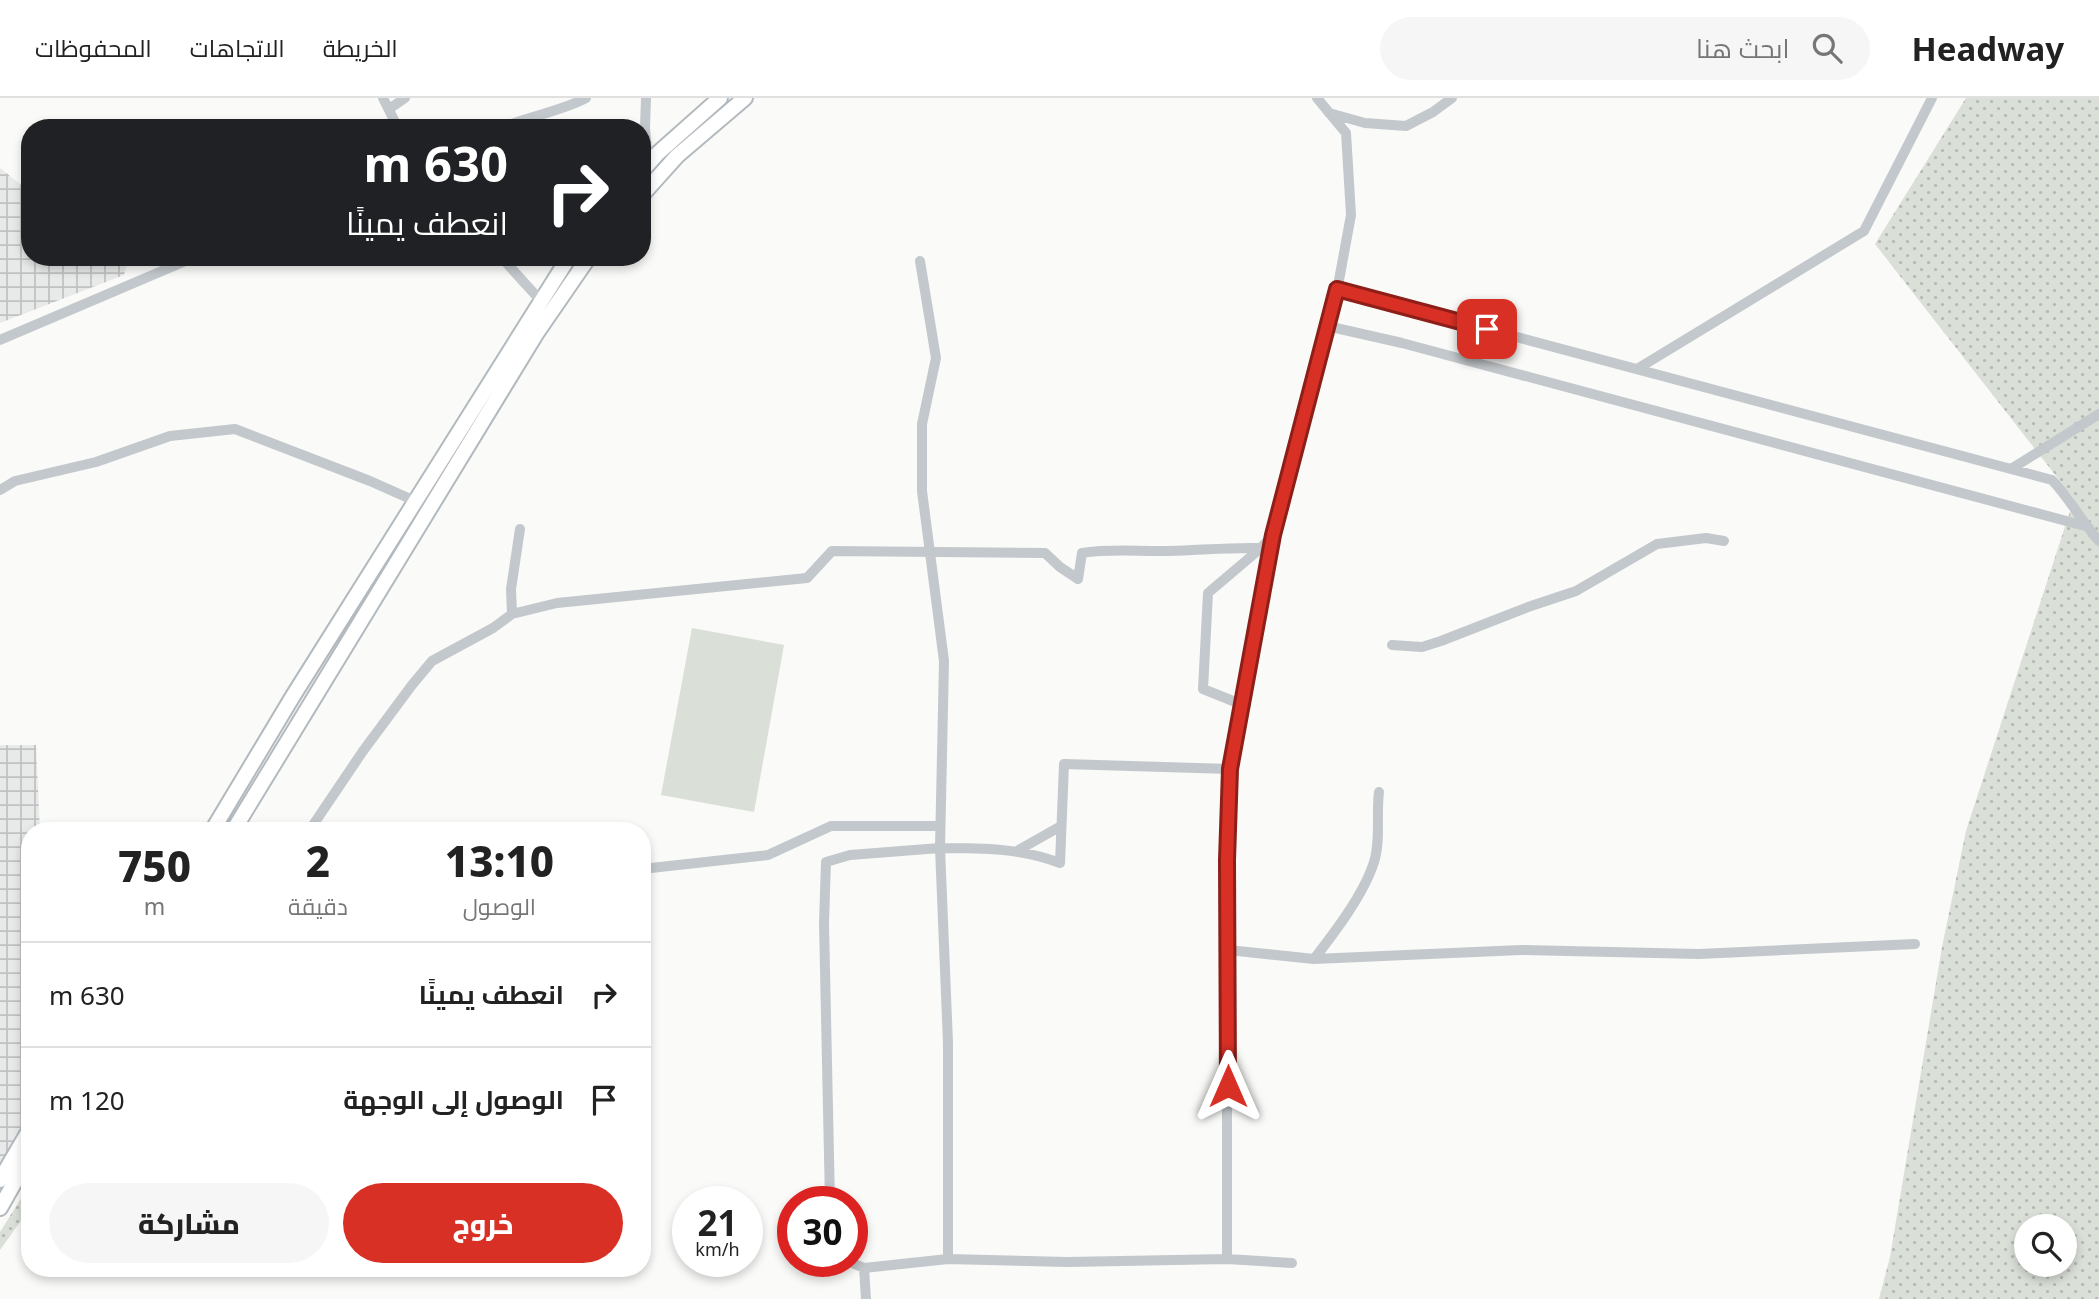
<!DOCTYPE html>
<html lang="ar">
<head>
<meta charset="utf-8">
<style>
  :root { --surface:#fff; --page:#f6f6f6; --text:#222; --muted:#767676; --line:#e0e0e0; --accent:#d93025 }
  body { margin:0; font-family:"Noto Sans",Cairo,sans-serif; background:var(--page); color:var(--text); direction:rtl; height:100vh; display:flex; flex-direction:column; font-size:26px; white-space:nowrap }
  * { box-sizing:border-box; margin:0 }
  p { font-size:23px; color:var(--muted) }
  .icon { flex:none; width:38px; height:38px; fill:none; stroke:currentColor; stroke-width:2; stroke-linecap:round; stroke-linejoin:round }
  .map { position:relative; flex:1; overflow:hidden; direction:ltr }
  .details { position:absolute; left:21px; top:724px; width:630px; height:455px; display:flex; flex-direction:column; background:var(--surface); border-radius:28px; box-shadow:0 4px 10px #0003; direction:rtl }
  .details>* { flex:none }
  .hud { position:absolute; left:21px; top:21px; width:630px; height:147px; border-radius:28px; box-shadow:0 4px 10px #0003; direction:rtl; background:#202124; color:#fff; overflow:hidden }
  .fabs { position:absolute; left:2014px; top:1116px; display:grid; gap:14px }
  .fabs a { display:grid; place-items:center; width:63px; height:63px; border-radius:50%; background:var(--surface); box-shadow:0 4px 10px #0003; font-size:35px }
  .speed { position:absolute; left:672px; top:1088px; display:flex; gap:14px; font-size:35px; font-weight:700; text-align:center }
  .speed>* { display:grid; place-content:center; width:91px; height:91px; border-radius:50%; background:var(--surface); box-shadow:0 4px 10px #0003; line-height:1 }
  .speed small { font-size:18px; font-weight:400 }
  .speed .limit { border:10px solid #d22; background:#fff; color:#111 }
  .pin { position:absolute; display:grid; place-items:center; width:60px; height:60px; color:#fff; margin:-30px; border-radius:14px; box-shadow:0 4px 10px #0006 }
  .me { position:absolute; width:77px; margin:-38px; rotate:0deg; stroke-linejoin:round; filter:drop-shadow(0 0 5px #0008) }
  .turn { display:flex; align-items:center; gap:24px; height:147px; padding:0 28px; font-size:32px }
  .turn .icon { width:91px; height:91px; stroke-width:2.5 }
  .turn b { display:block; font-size:49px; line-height:60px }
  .eta { display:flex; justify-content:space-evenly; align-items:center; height:119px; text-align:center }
  .eta b { font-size:42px; font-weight:800; line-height:49px }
  .cta { display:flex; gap:14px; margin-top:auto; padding:14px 28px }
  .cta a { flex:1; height:80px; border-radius:42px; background:var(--accent); color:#fff; font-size:28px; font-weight:800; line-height:80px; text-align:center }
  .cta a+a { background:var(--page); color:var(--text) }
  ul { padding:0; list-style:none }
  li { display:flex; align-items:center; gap:21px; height:105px; padding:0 28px; border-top:2px solid var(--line) }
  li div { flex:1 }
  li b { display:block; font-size:26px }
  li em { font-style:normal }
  header { display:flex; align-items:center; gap:42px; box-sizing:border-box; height:98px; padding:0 35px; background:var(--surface); border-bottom:2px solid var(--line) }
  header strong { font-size:33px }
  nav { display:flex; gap:38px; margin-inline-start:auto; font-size:24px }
  .search { width:490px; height:63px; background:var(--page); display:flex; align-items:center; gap:18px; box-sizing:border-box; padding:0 24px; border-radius:38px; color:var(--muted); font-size:26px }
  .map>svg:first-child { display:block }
  .industrial { fill:url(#industrial-grid) }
  .grass { fill:url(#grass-dots); fill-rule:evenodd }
  .green { fill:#dadfd7 }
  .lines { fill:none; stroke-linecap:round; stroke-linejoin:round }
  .secondary-casing { stroke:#b3babf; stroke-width:18 }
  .minor { stroke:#c3c8cc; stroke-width:10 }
  .secondary { stroke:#fff; stroke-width:14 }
  .route-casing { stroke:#8d1f18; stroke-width:18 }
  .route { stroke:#d93025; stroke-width:12 }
</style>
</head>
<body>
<header>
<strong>Headway</strong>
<div class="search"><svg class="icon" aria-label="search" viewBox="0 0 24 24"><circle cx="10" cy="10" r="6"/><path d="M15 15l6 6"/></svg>ابحث هنا</div>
<nav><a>الخريطة</a><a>الاتجاهات</a><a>المحفوظات</a></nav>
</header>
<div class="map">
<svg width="2099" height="1201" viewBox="0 0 2099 1201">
  <defs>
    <pattern id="industrial-grid" width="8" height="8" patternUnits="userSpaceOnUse" patternTransform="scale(1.75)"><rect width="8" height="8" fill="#e8e9e9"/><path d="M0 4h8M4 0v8" fill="none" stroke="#c0c1c2"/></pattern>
    <pattern id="grass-dots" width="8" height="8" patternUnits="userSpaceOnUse" patternTransform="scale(1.75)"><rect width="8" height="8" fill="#dadfd7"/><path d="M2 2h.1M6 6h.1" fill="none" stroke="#b4b9b4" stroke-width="1.8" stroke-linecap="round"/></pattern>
  </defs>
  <rect width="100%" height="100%" fill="#fafaf8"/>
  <path class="industrial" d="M0 70 30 94V159H120L128 162 124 177 0 225Z
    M0 647H36L40 733H30V1016L0 1065Z"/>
  <path class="grass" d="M1966 0H2099V1201H1879L1890 1159 1942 849 1966 733 2074 401 1875 146ZM2026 1129H2065V1167H2026Z
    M30 1086V1110L0 1152V1134Z"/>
  <path class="green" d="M692 530 784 547 754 714 661 697Z"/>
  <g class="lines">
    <defs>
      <path id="secondary" d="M642 73 657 56 720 0
        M642 97 677 58 745 0
        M212 733 293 598 569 159
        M233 733 536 236 589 159
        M0 1082 30 1031
        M0 1110 30 1057"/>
    </defs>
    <use href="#secondary" class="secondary-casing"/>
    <path class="minor" d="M383 0 398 30
      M646 0 645 30 648 67
      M389 11 405 0
      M1329 15 1365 25 1406 28 1433 14 1452 0
      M501 30C529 18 559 14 586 0
      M501 159 541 203
      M920 163 936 260 922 326V393L944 563 940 750C982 750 1021 750 1060 765L1064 666 1230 671
      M1337 191 2052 382C2071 402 2081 423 2099 443
      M1327 228 1402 245 2085 428
      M0 242 195 159
      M1637 271 1864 133 1932 0
      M2011 371 2099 316
      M0 392 15 383 96 364 170 338 235 331 370 383 415 403
      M512 516 557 505 807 480 832 453 1045 455 1060 469 1078 481 1082 455C1107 451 1132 453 1158 453 1192 453 1226 449 1261 450L1273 437
      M1392 547 1422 549 1441 543 1528 509 1576 493 1657 446 1706 440 1724 443
      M1243 607 1203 591 1208 495 1261 450
      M309 733 363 653 412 587 432 563 493 530 512 516 511 491 520 431
      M1017 753 1061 728
      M642 771 768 757 831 728H939
      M1228 852 1314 861 1521 852 1699 856 1915 846
      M1314 861C1335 834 1364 796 1374 764 1381 742 1376 716 1379 694
      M830 1104 824 825 826 764 850 757 940 750 948 945V1161
      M1227 1161V762L1230 671 1273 437 1327 228 1335 204 1351 117 1346 35 1317 0
      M850 1164 864 1170 948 1161 1068 1164 1227 1161 1292 1165
      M864 1170 866 1201"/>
    <use href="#secondary" class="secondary"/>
  </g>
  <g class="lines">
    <defs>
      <path id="route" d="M1228 988 1227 762 1230 671 1273 437 1337 191 1487 231"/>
    </defs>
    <use href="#route" class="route-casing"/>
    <use href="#route" class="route"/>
  </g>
</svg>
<div class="fabs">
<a><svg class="icon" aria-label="search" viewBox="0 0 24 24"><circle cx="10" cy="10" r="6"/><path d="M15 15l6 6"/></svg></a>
</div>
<div class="speed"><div>21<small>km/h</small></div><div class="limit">30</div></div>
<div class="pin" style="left:1487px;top:231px;background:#d93025"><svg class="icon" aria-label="arrive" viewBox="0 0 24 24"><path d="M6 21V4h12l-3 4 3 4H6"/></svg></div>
<svg class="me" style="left:1228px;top:988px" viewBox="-20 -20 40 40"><path d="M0-17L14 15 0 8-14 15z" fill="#d93025" stroke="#fff" stroke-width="4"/></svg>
<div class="hud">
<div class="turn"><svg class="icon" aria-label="right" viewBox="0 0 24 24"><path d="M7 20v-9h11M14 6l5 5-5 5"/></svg><div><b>630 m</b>انعطف يمينًا</div></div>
</div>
<section class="details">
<div class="eta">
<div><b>13:10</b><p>الوصول</p></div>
<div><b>2</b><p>دقيقة</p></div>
<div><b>750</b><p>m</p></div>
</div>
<ul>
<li><svg class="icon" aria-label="right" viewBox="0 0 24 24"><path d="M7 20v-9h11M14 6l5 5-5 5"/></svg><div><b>انعطف يمينًا</b></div><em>630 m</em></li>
<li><svg class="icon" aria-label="arrive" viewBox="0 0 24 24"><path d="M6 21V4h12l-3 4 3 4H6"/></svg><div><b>الوصول إلى الوجهة</b></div><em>120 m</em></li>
</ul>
<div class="cta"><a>خروج</a><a>مشاركة</a></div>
</section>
</div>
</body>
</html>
